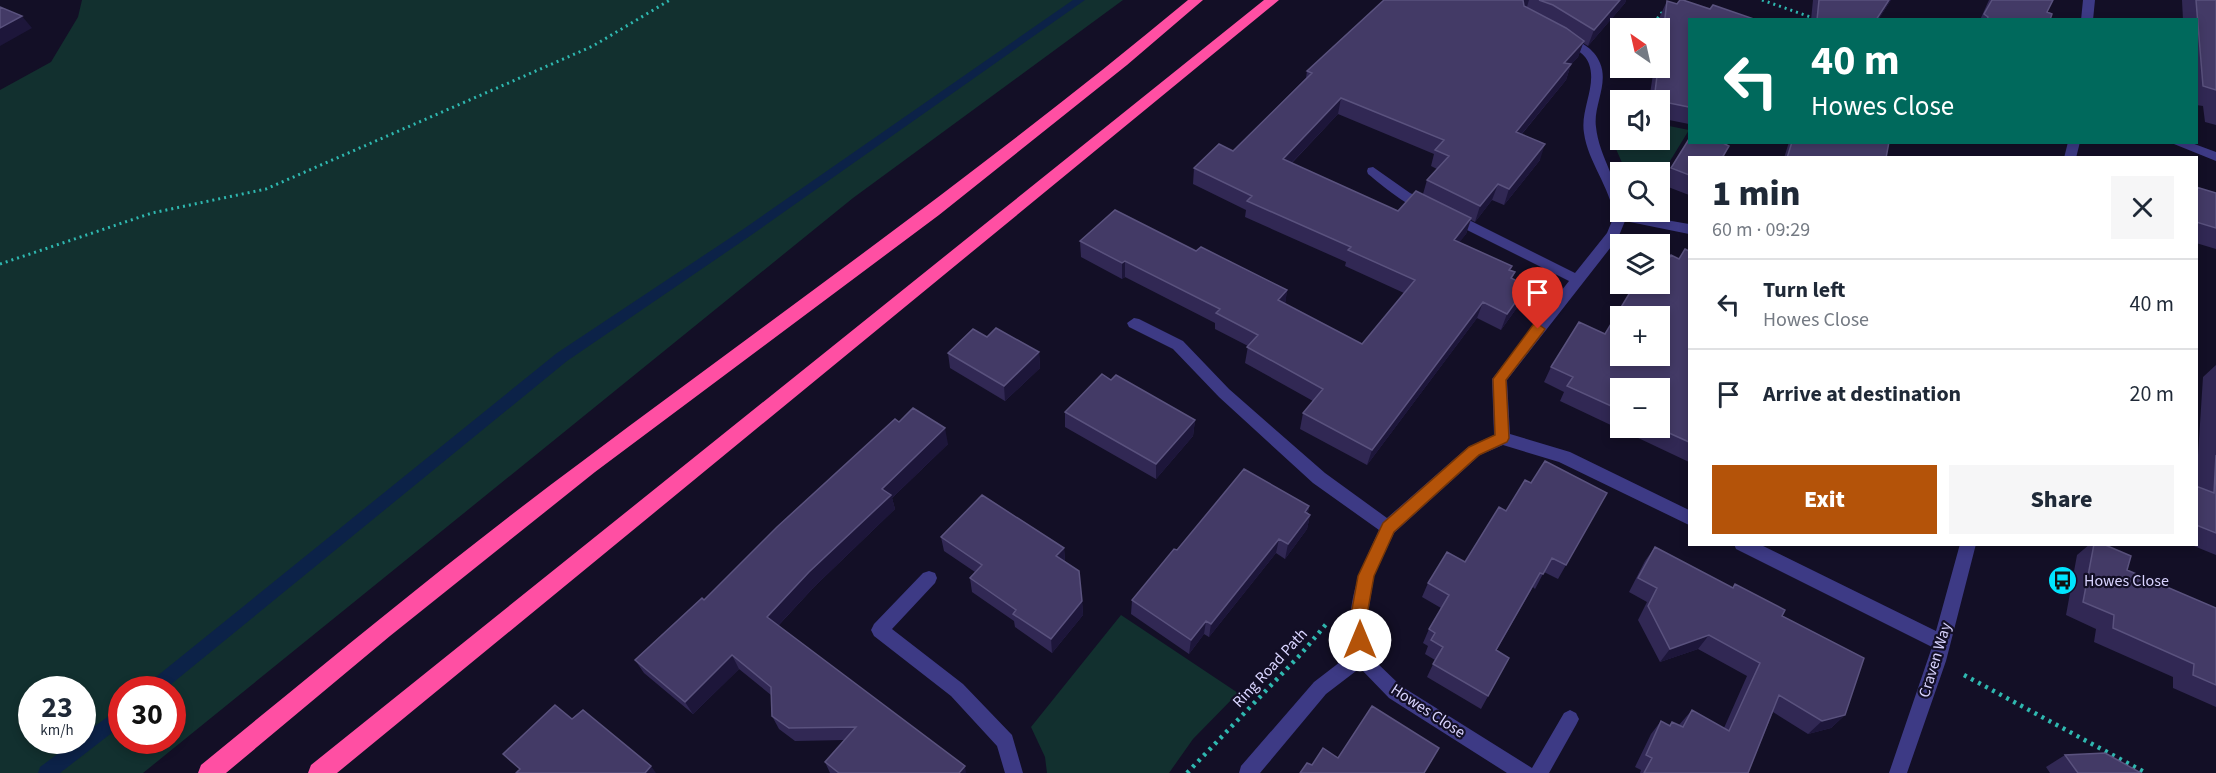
<!DOCTYPE html>
<html lang="en">
<head>
<meta charset="utf-8">
<style>
  :root { --surface:#fff; --page:#f6f6f7; --text:#1f2937; --muted:#747a83; --line:#e0e1e3; --accent:#b45309 }
  body { margin:0; font-family:"Source Sans 3",sans-serif; background:var(--page); color:var(--text); height:100vh; display:flex; flex-direction:column; font-size:22px; white-space:nowrap }
  * { box-sizing:border-box; margin:0 }
  p { font-size:20px; color:var(--muted) }
  .icon { flex:none; width:33px; height:33px; fill:none; stroke:currentColor; stroke-width:2; stroke-linecap:round; stroke-linejoin:round }
  .map { position:relative; flex:1; overflow:hidden }
  .sheet { position:absolute; left:1688px; top:156px; width:510px; height:390px; display:flex; flex-direction:column; background:var(--surface); border-radius:0px; box-shadow:0 3px 9px #0003 }
  .sheet>* { flex:none }
  .hud { position:absolute; left:1688px; top:18px; width:510px; height:126px; border-radius:0px; box-shadow:0 3px 9px #0003; background:#00695c; color:#fff; overflow:hidden }
  .needle { width:39px; rotate:326deg }
  .buttons { position:absolute; left:1610px; top:18px; display:grid; gap:12px }
  .buttons a { display:grid; place-items:center; width:60px; height:60px; border-radius:0px; background:var(--surface); box-shadow:0 3px 9px #0003; font-size:30px }
  .speed { position:absolute; left:18px; top:676px; display:flex; gap:12px; font-size:30px; font-weight:700; text-align:center }
  .speed>* { display:grid; place-content:center; width:78px; height:78px; border-radius:50%; background:var(--surface); box-shadow:0 3px 9px #0003; line-height:1 }
  .speed small { font-size:15px; font-weight:400 }
  .speed .limit { border:9px solid #d22; background:#fff; color:#111 }
  .pin { position:absolute; display:grid; place-items:center; width:51px; height:51px; color:#fff; margin:-62px -26px; border-radius:50% 50% 50% 0; rotate:-45deg; box-shadow:0 0 6px #0007 }
  .pin .icon { rotate:45deg }
  .me { position:absolute; width:66px; margin:-33px; rotate:0deg; stroke-linejoin:round; filter:drop-shadow(0 0 4px #0008) }
  .turn { display:flex; align-items:center; gap:21px; height:126px; padding:0 24px; font-size:27px }
  .turn .icon { width:78px; height:78px; stroke-width:2.5 }
  .turn b { display:block; font-size:42px; line-height:51px }
  .round { display:grid; place-items:center; flex:none; width:63px; height:63px; border-radius:0px; background:var(--page) }
  .overview { display:flex; align-items:center; justify-content:space-between; height:102px; padding:0 24px }
  h1 { font-size:36px; font-weight:800; line-height:45px }
  .cta { display:flex; gap:12px; margin-top:auto; padding:12px 24px }
  .cta a { flex:1; height:69px; border-radius:0px; background:var(--accent); color:#fff; font-size:24px; font-weight:800; line-height:69px; text-align:center }
  .cta a+a { background:var(--page); color:var(--text) }
  ul { padding:0; list-style:none }
  li { display:flex; align-items:center; gap:18px; height:90px; padding:0 24px; border-top:2px solid var(--line) }
  li div { flex:1 }
  li b { display:block; font-size:22px }
  li em { font-style:normal }
  .map>svg:first-child { display:block }
  .green { fill:#12302f; fill-rule:evenodd }
  .lines { fill:none; stroke-linecap:round; stroke-linejoin:round }
  .stream { fill:#0c2248; fill-rule:evenodd }
  .path-far1 { stroke:#2fb8b0; stroke-width:3; stroke-dasharray:2 4; stroke-linecap:butt }
  .path { stroke:#2fb8b0; stroke-width:4.5; stroke-dasharray:3 5; stroke-linecap:butt }
  .minor { fill:#3d3a85; fill-rule:evenodd }
  .highway { fill:#ff4fa3; fill-rule:evenodd }
  .wall { fill:#312854; fill-rule:evenodd }
  .shaded-wall { fill:#1d163a }
  .building { fill:#433a66; stroke:#5a527e; stroke-width:1.5; fill-rule:evenodd }
  .route { fill:#b45309; stroke:#753606; stroke-width:1.5 }
  .labels { text-anchor:middle; dominant-baseline:central; stroke-width:4.5; stroke-linejoin:round; paint-order:stroke }
  .poi-label { font-size:16px; fill:#d9d4ff; stroke:#130f26; text-anchor:start }
  .street-label { font-size:16px; fill:#d9d4ff; stroke:#130f26 }
</style>
</head>
<body>
<div class="map">
<svg width="2216" height="773" viewBox="0 0 2216 773">
  <rect width="100%" height="100%" fill="#130f26"/>
  <path class="green" d="M82 0H1123L853 198 143 773H0V90L51 62 78 17ZM32 690H82V741H32ZM122 690H172V741H122Z
    M1613 115 1620 117V140H1659V124L1689 130 1659 179V172H1626L1613 142Z
    M1121 615 1238 693 1193 739 1169 773H1047L1045 757 1031 727Z"/>
  <g class="lines">
    <path class="stream" d="M1073 0H1085L750 236 567 361 164 690H144L146 685 557 353 742 230Z
      M122 707V725L60 773H38L40 767 75 741H82V735Z"/>
    <path class="path-far1" d="M1762 0 1819 20
      M1650 28 1664 10
      M0 264 152 213 266 189 593 46 670 0"/>
    <path class="path" d="M1964 675 2146 773
      M1187 773 1301 654 1328 622"/>
    <path class="minor" d="M2083 0H2095L2093 20H2081Z
      M1564 36C1578 39 1595 49 1600 63 1609 84 1593 106 1596 127 1599 157 1620 182 1620 212L1689 224V234L1625 221 1618 238 1507 380 1510 434 1570 452 1689 510V525L1559 462 1503 445 1480 455 1394 533 1374 576 1366 626 1375 661 1401 686 1532 768 1564 713 1570 710 1576 713 1579 719 1576 725 1549 773H1507L1389 698 1360 668 1326 694 1260 773H1239L1241 766 1314 682 1353 652C1344 603 1359 573 1379 530L1313 483 1219 397 1173 349 1129 327 1127 323 1134 318 1139 319 1183 341 1229 389 1325 473 1387 518 1468 447 1494 435 1492 379 1569 281 1445 219 1443 216 1445 213H1455L1575 273 1607 233 1614 216C1610 187 1588 162 1584 133 1580 110 1597 86 1589 64 1585 52 1570 46 1560 41L1558 39Z
      M2068 142H2080L2076 158H2064Z
      M2169 142H2189L2216 152V161Z
      M1373 167 1410 193 1433 204 1435 207 1433 210C1415 215 1382 185 1368 174L1367 171 1368 168Z
      M1734 544H1759L1936 631 1960 544H1976L1946 661 1907 773H1889L1932 647 1736 549Z
      M929 571 935 573 937 578 935 583 892 629 963 684 1012 735 1023 773H1005L997 746 951 696 874 636 871 630 874 624 923 573Z"/>
    <path class="highway" d="M1188 0H1203L1127 65 939 215 595 472 390 636 226 773H198L201 765C327 662 453 557 584 460 787 308 992 163 1188 0Z
      M1264 0H1279L337 773H308L311 765Z"/>
  </g>
  <path class="wall" d="M1395 0H1626L1625 3 1588 46 1583 43 1578 57 1571 64 1566 80 1522 134 1540 160 1504 205 1492 200 1475 222 1471 220 1466 234 1459 242 1512 266 1511 270 1515 272 1512 279 1527 286 1521 302 1501 330 1477 318 1367 465 1300 429 1303 413 1313 401 1245 363 1248 346 1215 329V323L1125 277 1122 279 1081 257 1080 241 1196 251 1287 290 1285 304 1362 344 1404 293 1345 266 1346 262 1245 217 1246 210 1193 184 1194 168 1233 151 1306 78 1307 71ZM1338 114 1434 154 1431 166 1437 169 1427 180 1423 194 1398 211 1292 163Z
    M1813 0H1891L1878 20H1811Z
    M1989 0H2053L2047 12 2050 20H1980Z
    M2182 0H2216V125L2205 122 2203 106 2196 105V20H2183Z
    M1667 1 1677 4 1710 9 1689 20V124L1659 118V100H1649L1654 68H1659V28L1660 16Z
    M1689 139V142H1721L1729 146 1723 158H1689V195L1663 185 1671 168Z
    M1789 142H1889L1886 158H1784Z
    M2196 187 2216 193V249L2196 243Z
    M1689 251V462L1560 401 1564 392 1544 382 1551 367 1605 334 1659 284 1668 260 1679 259ZM1620 388 1659 428H1620Z
    M987 337 1039 352 1040 368 1005 401 950 368 948 353Z
    M2216 365V555L2189 544H2196V486L2203 377Z
    M1111 380 1195 420 1193 436 1156 479 1065 427V412Z
    M899 422 948 444 892 498 895 509 814 587 778 626 966 773H830L825 762 845 740 795 741 779 729 772 716 771 695 739 669 693 714 644 673 635 660 704 600Z
    M1531 483 1607 493 1558 579 1544 572 1535 589 1533 587 1496 651 1509 658 1481 709 1427 677 1435 660 1425 654 1428 646 1423 643 1429 629 1441 608 1422 597 1428 583 1465 562 1506 511Z
    M1309 506 1308 513 1310 515 1307 529 1285 559 1276 553 1209 637 1204 634 1189 654 1131 614 1132 600 1177 550Z
    M941 537 1064 548 1065 561 1082 601 1083 615 1052 653 1015 627 1014 621 972 592 970 578 975 572 944 551Z
    M2090 544H2103L2127 570 2216 608V707L2173 688V677L2094 642 2096 629 2066 615 2077 555Z
    M1655 547 1732 588 1735 584 1782 616 1845 715 1831 728 1808 734 1773 712 1748 773H1640L1641 770 1635 767 1651 734 1661 721 1669 725 1672 722 1679 725 1692 710 1724 728 1747 676 1698 649 1660 662 1638 620 1647 602 1629 592 1645 561Z
    M2065 755 2141 773H2050L2046 767Z"/>
  <path class="shaded-wall" d="M1523 0H1529L1525 13Z
    M1620 0H1626L1625 3 1588 46 1594 30Z
    M1889 0H1891L1878 20H1876Z
    M22 16 32 28 0 46V28Z
    M1584 41 1578 57 1571 64 1566 80 1510 148 1516 132 1564 63Z
    M1341 98 1338 114 1280 175 1283 159Z
    M1545 144 1540 160 1504 205 1509 189Z
    M1498 184 1492 200 1475 222 1480 206Z
    M1471 218 1466 234 1449 256 1454 240Z
    M1125 261V277L1122 279V263Z
    M1527 286 1521 302 1501 330 1507 314Z
    M1287 290 1285 306 1278 300Z
    M1483 302 1477 318 1367 465 1372 450Z
    M1039 352 1040 368 1005 401 1004 386Z
    M1195 420 1193 436 1156 479V464Z
    M945 428 948 444 892 498 895 509 814 587 773 631 767 617 882 489Z
    M1309 506 1306 520 1310 515 1307 529 1285 559 1288 544 1305 512Z
    M1279 539 1276 553 1209 637 1211 624Z
    M1064 548 1065 562 1056 556Z
    M1082 601 1083 615 1052 653 1051 639Z
    M1206 621 1204 634 1189 654 1191 640Z
    M1709 635 1698 649 1660 662 1670 649Z
    M732 655 739 669 693 714 685 702Z
    M1845 715 1831 728 1808 734 1822 721Z
    M651 766 656 773H645Z
    M965 766 966 773H959Z"/>
  <path class="building" d="M1384 0H1523L1524 6 1566 28 1584 41 1564 63 1571 64 1516 132 1545 144 1509 189 1498 184 1480 206 1427 180 1449 156 1435 150 1444 140 1341 98 1283 159 1398 211 1416 191 1471 218 1454 240 1512 266 1509 270 1515 272 1511 278 1527 286 1507 314 1483 302 1372 450 1303 413 1323 389 1247 347 1258 335 1216 313 1220 309 1125 261 1122 263 1080 241 1115 210 1196 251 1201 247 1287 290 1278 300 1362 344 1415 280 1348 250 1351 247 1247 201 1252 196 1194 168 1219 144 1233 151 1312 73 1307 71Z
    M1539 0H1620L1594 30 1553 5Z
    M1680 0H1683L1710 9 1713 5 1754 19 1753 20H1689V107L1654 100 1658 68H1659L1667 1 1677 4Z
    M1819 0H1889L1876 20H1817Z
    M1992 0H2053L2047 12 2052 14 2050 20H1987L1988 17 1984 14Z
    M2196 0H2216V90L2203 86Z
    M0 7 22 16 0 28Z
    M1689 139V142H1721L1729 146 1722 158H1689V175L1671 168Z
    M1792 142H1889L1886 158H1787Z
    M2196 187 2216 193V228L2196 222Z
    M1685 249 1689 251V442L1658 428H1659V388H1620V410L1567 386 1573 377 1551 367 1579 322 1605 334 1635 284H1659V263L1663 257 1668 260 1671 255 1679 259ZM1620 316H1659V356H1620Z
    M996 328 1039 352 1004 386 948 353 973 329 987 337Z
    M1102 374 1111 380 1116 375 1195 420 1156 464 1065 412Z
    M913 408 945 428 882 489 891 495 809 572 767 617 965 766 959 773H839L825 762 856 727 789 728 772 716 771 687 732 655 685 702 635 660 702 598 704 600 777 527 895 419 899 422Z
    M2216 455V533L2196 525V486L2214 493Z
    M1545 461 1607 493 1566 565 1552 558 1543 574 1540 573 1496 650 1509 658 1488 696 1433 664 1443 647 1431 640 1435 633 1429 629 1449 595 1428 583 1447 552 1465 562 1499 507 1506 511 1525 480 1531 483Z
    M1244 469 1309 506 1305 512 1310 515 1288 544 1279 539 1211 624 1206 621 1191 640 1132 600 1174 549 1177 550Z
    M982 495 1064 548 1056 556 1079 571 1082 601 1051 639 1013 614 1016 610 970 578 982 565 941 537Z
    M2094 544H2103L2131 556 2127 570 2216 608V685L2193 675 2194 664 2113 628 2114 615 2083 602Z
    M1655 547 1733 588 1735 584 1785 610 1782 616 1864 658 1845 715 1822 721 1779 695 1748 773H1644L1652 758 1646 755 1661 721 1670 726 1672 722 1683 727 1692 710 1729 731 1760 663 1709 635 1670 649 1648 606 1657 588 1638 578Z
    M555 705 572 719 583 710 651 766 645 773H516L520 769 503 754Z
    M1372 706 1439 748 1424 773H1300L1307 763 1312 765 1323 748 1338 758Z
    M2105 753 2141 773H2078L2065 755Z"/>
  <path class="route" d="M1538 324 1545 329 1543 332 1506 380 1509 438 1507 442 1479 455 1394 532 1374 576 1365 626 1368 640 1366 645 1360 648 1354 645 1349 626 1358 576 1383 523 1469 447 1495 435 1493 379 1533 325Z"/>
  <defs>
    <symbol id="bus-disc" viewBox="-11 -11 22 22"><circle r="9.5" fill="#00e5ff" stroke="#130f26"/><path d="M-5-6H5V4H4V6H2V4H-2V6H-4V4H-5ZM-3.5-4V0h7V-4ZM-3.5 1.2v1.5H-2V1.2ZM2 1.2v1.5H3.5V1.2Z" fill="#111"/></symbol>
  </defs>
  <g fill-rule="evenodd">
    <use href="#bus-disc" x="2046" y="564" width="33" height="33"/>
  </g>
  <g class="labels">
    <g class="poi-label">
      <text x="2084" y="581">Howes Close</text>
    </g>
    <g class="street-label">
      <text transform="translate(1935 660) rotate(-73)">Craven Way</text>
      <text transform="translate(1270 668) rotate(-47)">Ring Road Path</text>
      <text transform="translate(1428 711) rotate(33)">Howes Close</text>
    </g>
  </g>
</svg>
<div class="buttons">
<a><svg class="needle" viewBox="-14 -14 28 28"><path d="M0-13l5 13h-10z" fill="#e53935"/><path d="M0 13l5-13h-10z" fill="#747a83"/></svg></a>
<a><svg class="icon" aria-label="sound" viewBox="0 0 24 24"><path d="M4 9h4l5-4v14l-5-4H4zM17 9q2 3 0 6"/></svg></a>
<a><svg class="icon" aria-label="search" viewBox="0 0 24 24"><circle cx="10" cy="10" r="6"/><path d="M15 15l6 6"/></svg></a>
<a><svg class="icon" aria-label="layers" viewBox="0 0 24 24"><path d="M12 4l9 5-9 5-9-5zM3 14l9 5 9-5"/></svg></a>
<a>+</a>
<a>−</a>
</div>
<div class="speed"><div>23<small>km/h</small></div><div class="limit">30</div></div>
<div class="pin" style="left:1538px;top:329px;background:#d93025"><svg class="icon" aria-label="arrive" viewBox="0 0 24 24"><path d="M6 21V4h12l-3 4 3 4H6"/></svg></div>
<svg class="me" style="left:1360px;top:640px" viewBox="-20 -20 40 40"><circle r="19" fill="#fff"/><path d="M0-13L10 11 0 6-10 11z" fill="#b45309"/></svg>
<div class="hud">
<div class="turn"><svg class="icon" aria-label="left" viewBox="0 0 24 24"><path d="M17 20v-9H6M10 6l-5 5 5 5"/></svg><div><b>40 m</b>Howes Close</div></div>
</div>
<section class="sheet">
<div class="overview"><div><h1>1 min</h1><p>60 m · 09:29</p></div><a class="round"><svg class="icon" aria-label="close" viewBox="0 0 24 24"><path d="M6 6l12 12M18 6L6 18"/></svg></a></div>
<ul>
<li><svg class="icon" aria-label="left" viewBox="0 0 24 24"><path d="M17 20v-9H6M10 6l-5 5 5 5"/></svg><div><b>Turn left</b><p>Howes Close</p></div><em>40 m</em></li>
<li><svg class="icon" aria-label="arrive" viewBox="0 0 24 24"><path d="M6 21V4h12l-3 4 3 4H6"/></svg><div><b>Arrive at destination</b></div><em>20 m</em></li>
</ul>
<div class="cta"><a>Exit</a><a>Share</a></div>
</section>
</div>
</body>
</html>
